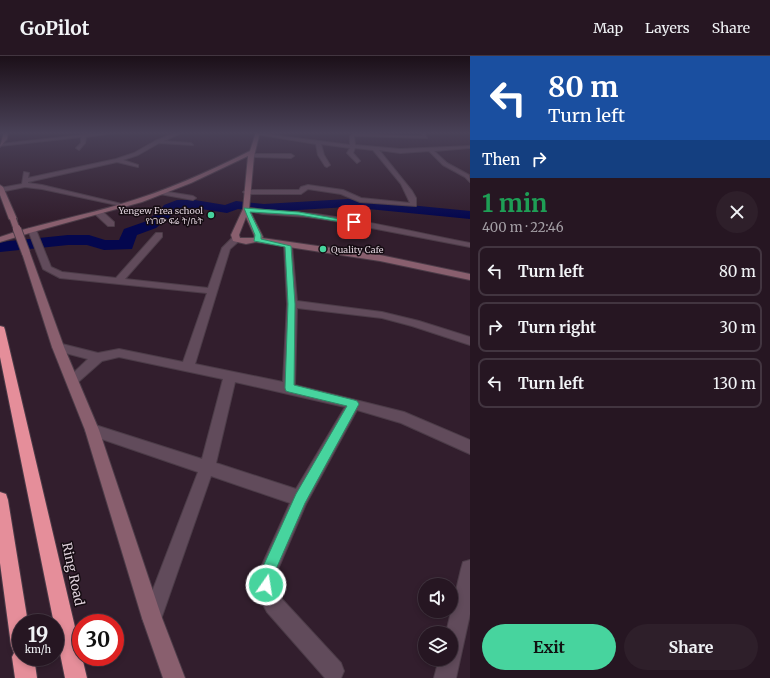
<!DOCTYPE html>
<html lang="en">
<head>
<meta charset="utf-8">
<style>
  :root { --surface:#261622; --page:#2e1f2a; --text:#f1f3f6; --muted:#a49fa5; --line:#423540; --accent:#47d49e }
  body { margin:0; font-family:Merriweather,"Noto Sans Ethiopic",serif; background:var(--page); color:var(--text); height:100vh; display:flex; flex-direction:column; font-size:15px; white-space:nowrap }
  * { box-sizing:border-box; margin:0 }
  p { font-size:13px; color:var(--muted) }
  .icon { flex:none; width:22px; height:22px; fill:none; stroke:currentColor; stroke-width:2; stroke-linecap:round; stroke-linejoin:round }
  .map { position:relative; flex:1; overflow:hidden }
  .drawer { display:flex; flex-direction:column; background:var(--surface); width:300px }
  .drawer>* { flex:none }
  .top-card { background:#1a4fa0; color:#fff; overflow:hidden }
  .fabs { position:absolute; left:418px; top:522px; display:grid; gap:8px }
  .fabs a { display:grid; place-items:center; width:40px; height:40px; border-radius:50%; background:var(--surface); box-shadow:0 2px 6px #0003,0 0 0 1px var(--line); font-size:20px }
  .speed { position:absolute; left:12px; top:558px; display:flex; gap:8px; font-size:20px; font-weight:700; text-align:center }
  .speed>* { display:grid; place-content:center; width:52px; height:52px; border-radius:50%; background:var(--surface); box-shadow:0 2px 6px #0003,0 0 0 1px var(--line); line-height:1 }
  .speed small { font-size:10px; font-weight:400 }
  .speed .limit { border:6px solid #d22; background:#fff; color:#111 }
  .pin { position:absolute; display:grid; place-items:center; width:34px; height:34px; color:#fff; margin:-17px; border-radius:8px; box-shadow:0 2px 6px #0006 }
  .me { position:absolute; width:44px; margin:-22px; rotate:13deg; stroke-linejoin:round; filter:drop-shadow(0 0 3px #0008) }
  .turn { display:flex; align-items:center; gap:14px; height:84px; padding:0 12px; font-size:18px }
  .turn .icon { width:52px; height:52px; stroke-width:2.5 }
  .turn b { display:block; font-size:28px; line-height:34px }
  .then { display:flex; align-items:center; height:38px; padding:0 12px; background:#0003; gap:8px; font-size:15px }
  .round { display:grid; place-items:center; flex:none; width:42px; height:42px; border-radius:21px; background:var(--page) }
  .headline { display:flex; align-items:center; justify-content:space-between; height:68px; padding:0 12px }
  h1 { font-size:24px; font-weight:700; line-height:30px; color:#1e9e55 }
  .cta { display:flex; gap:8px; margin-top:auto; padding:8px 12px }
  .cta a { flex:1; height:46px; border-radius:24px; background:var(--accent); color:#111; font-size:16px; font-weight:700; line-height:46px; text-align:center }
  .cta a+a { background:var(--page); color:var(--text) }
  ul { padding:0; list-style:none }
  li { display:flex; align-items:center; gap:12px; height:50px; margin:0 8px 6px; padding:0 4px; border:2px solid var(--line); border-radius:8px }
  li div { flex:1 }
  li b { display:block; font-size:15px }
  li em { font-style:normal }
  header { display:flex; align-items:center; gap:24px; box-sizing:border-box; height:56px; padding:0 20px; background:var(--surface); border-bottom:1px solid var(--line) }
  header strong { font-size:19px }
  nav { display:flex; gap:22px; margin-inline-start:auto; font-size:14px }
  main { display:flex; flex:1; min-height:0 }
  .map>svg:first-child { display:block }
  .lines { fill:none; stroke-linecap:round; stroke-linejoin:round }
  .river { fill:#04074e; fill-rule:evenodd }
  .street-casing { stroke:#4c3c48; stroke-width:2 }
  .secondary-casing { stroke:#4c3c48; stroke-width:2 }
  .highway-casing { stroke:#4c3c48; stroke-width:2 }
  .street { fill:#614b5b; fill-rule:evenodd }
  .secondary { fill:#895f6e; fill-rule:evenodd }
  .highway { fill:#e58e9a; fill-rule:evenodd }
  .secondary-bridge-far1-casing { stroke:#4c3c48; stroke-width:8; stroke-linecap:butt }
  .secondary-bridge-casing { stroke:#4c3c48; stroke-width:10; stroke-linecap:butt }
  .secondary-bridge-far1 { stroke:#895f6e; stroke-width:6 }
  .secondary-bridge { stroke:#895f6e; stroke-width:8 }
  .route { fill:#47d49e; stroke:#2e8a67 }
  .poi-dot { fill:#47d49e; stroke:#150c12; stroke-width:1.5 }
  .labels { text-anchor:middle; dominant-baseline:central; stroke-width:3; stroke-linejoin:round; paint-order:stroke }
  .far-poi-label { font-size:9px; fill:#dfd1db; stroke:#150c12; text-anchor:end }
  .near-street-label { font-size:13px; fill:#dfd1db; stroke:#150c12 }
</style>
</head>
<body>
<header>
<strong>GoPilot</strong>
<nav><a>Map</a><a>Layers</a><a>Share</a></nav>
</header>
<main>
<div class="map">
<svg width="470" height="622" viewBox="0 0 470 622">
  <rect width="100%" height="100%" fill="#321e2d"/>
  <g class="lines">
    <path class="river" d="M348 143 470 155V163L348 151 264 156 238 153 227 157 195 152H180L174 155 169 162 156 172 137 179 132 193 104 194 87 189H68L0 196V186L68 179H89L105 184H119L124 173 144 166 159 156 164 149 177 144H195L225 149 236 145 264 148Z"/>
    <defs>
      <path id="street" d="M108 76H121L86 81 85 87 79 94 76 92 81 87V81L0 90V88Z
        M177 76H183L164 85 191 87 193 89 159 87 138 99 123 104 138 109V111L117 106 28 126V127L42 129 126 149V151L42 133 25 131 0 136V132L22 128 24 116 29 117 28 122 116 103 134 97 155 85Z
        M420 76H424L427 82 354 80 355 89 400 93 470 90V92L434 95 447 107 469 119 470 126 465 121 443 109 429 95 400 97 379 94 412 135 416 142V150L360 146 341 138 308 133 301 138H246L243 136 246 134H299L301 131 308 129 343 134 361 142 410 147 401 128 373 94 355 92 353 97 360 105 357 107 347 97 350 92 321 88 324 99 330 109 327 111 325 110 318 99 316 88 255 78 257 77 350 89V80L353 78 422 80Z
        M251 98H291L294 100 291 102 249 101 248 100Z
        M162 135 193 140 196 142 193 144 160 138 159 137Z
        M246 151C269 156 293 155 316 158 368 165 419 177 470 187V191L335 165 307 161 263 158 244 154 243 153Z
        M96 155H102L114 166V170H108L96 159Z
        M29 172H35L36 174 51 211 62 216 116 222 156 177H162V181L125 223 208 232 222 192 233 181H239V185L230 193 195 308 283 326 287 248 284 190 288 188 292 190 297 245 382 256 419 265 470 281V289L412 270 382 262 297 252 295 329 404 356 470 384V398L401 367 357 354 306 448 275 520 276 535 281 542 341 607 344 615 341 622H325L267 556 257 537V520L290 447 211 420 159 569 152 572 145 569 142 562 198 416 87 378 85 374 87 370 92 368 202 403 223 323 119 301 102 305 76 328 72 330 68 328 66 325 68 322 88 303 54 294 52 291 54 288 58 287 98 297 119 293 183 306 207 237 60 222 43 213 28 174ZM235 326 345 351 296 433 216 407Z
        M470 504V558L456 622H434L439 603H451V577H446L461 513 463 506Z"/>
      <path id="secondary" d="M4 76H8L7 83 0 91Z
        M256 76H260L254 100 249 153 263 181 262 182 380 199 470 218V224L380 205 256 186 246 188 233 185 231 179 243 153 248 100 191 127 142 146 33 176 0 186V181L12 177C48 166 85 159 121 148 166 135 208 116 250 95ZM246 161 255 181 253 182H240L239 179Z
        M0 129 3 131 17 163 16 165H13L9 163 0 139Z
        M26 194 30 197 64 291 99 374 162 562 185 622H163L142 562 85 374 52 291 22 197Z"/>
      <path id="highway" d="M0 270 4 271 5 274 87 622H65L0 301Z
        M0 436 6 438 8 444 28 567H21V601H34L37 622H15L12 601 14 597 11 589 0 507Z"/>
    </defs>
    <use href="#street" class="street-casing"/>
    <use href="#secondary" class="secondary-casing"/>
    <use href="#highway" class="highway-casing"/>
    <use href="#street" class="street"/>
    <use href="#secondary" class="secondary"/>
    <use href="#highway" class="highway"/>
    <defs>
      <path id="secondary-bridge-far1" d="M13 163 17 174"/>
      <path id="secondary-bridge" d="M17 173 26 197"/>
    </defs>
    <use href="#secondary-bridge-far1" class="secondary-bridge-far1-casing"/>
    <use href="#secondary-bridge" class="secondary-bridge-casing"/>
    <use href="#secondary-bridge-far1" class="secondary-bridge-far1"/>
    <use href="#secondary-bridge" class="secondary-bridge"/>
  </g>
  <linearGradient id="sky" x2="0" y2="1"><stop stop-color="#1c1019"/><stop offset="0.47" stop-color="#494157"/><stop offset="1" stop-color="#494157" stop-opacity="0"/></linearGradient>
  <rect width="470" height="163" fill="url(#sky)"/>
  <path class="route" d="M244 152 299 156 357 166 354 168 299 159 250 156 261 179V183L291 190 295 248 294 329 354 344 357 345 359 348 305 447 273 520V529L271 534 266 536 261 534C258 527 258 522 261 515L296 438 347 350 289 336 286 335 285 332 288 248 285 191 254 185 255 179Z"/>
  <g class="poi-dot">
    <circle cx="211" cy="159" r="4"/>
    <circle cx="323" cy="193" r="4"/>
  </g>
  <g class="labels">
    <g class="far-poi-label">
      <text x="203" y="154">Yengew Frea school<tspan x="203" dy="10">የነገው ፍሬ ት/ቤት</tspan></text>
      <text x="331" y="193" text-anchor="start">Quality Cafe</text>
    </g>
    <g class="near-street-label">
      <text transform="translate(73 518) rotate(78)">Ring Road</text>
    </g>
  </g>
</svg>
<div class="fabs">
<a><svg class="icon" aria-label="sound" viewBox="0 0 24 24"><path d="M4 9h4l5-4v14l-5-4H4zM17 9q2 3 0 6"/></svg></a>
<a><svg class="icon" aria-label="layers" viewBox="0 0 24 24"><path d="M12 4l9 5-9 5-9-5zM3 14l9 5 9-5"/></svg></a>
</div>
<div class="speed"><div>19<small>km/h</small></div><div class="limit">30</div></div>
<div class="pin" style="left:354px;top:166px;background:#d93025"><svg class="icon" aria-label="arrive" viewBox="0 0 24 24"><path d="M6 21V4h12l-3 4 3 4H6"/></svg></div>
<svg class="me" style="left:266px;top:529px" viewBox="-20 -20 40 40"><circle r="17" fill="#47d49e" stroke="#fff" stroke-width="3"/><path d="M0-11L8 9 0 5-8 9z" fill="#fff"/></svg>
</div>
<section class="drawer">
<div class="top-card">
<div class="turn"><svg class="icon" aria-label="left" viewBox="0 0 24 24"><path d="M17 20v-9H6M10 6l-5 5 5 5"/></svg><div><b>80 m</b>Turn left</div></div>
<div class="then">Then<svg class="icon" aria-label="right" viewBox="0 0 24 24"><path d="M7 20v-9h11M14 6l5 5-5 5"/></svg></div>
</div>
<div class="headline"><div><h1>1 min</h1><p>400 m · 22:46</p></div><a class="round"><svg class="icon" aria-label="close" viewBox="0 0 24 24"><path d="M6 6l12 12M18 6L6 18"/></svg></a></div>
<ul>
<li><svg class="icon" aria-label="left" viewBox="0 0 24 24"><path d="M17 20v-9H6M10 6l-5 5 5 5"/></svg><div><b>Turn left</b></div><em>80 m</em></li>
<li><svg class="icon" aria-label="right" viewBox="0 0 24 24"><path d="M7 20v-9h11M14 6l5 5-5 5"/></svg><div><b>Turn right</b></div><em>30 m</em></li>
<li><svg class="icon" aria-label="left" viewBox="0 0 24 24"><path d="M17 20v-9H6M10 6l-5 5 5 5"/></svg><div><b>Turn left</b></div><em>130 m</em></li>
</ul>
<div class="cta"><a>Exit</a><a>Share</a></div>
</section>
</main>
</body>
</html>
